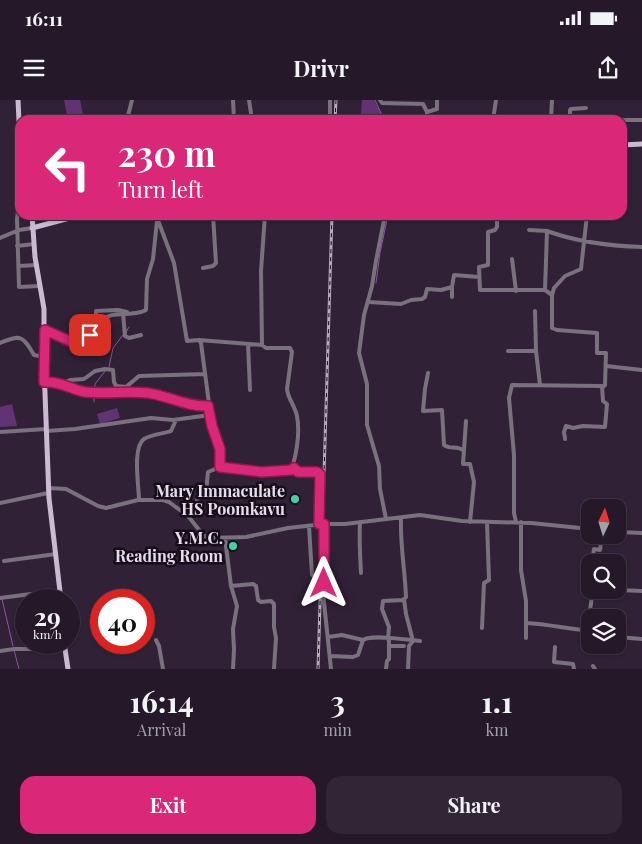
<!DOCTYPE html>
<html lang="en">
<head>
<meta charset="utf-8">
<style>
  :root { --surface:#251929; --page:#312635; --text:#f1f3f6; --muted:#a3a0a8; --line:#423846; --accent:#db2777 }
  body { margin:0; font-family:"Playfair Display",serif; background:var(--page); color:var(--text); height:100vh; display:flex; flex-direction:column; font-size:19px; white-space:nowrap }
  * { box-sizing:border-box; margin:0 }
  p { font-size:16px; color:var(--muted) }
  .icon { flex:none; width:28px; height:28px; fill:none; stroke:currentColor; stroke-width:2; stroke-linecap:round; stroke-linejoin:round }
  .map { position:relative; height:569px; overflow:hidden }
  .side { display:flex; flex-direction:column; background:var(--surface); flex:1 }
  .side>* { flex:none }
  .guide { position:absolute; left:15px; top:15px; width:612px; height:105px; border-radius:15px; box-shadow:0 1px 4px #0004,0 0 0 1px var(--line); background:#db2777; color:#fff; overflow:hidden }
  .needle { width:32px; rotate:4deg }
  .controls { position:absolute; left:581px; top:399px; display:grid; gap:10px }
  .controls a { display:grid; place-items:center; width:45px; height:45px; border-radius:10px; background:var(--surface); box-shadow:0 1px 4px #0004,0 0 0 1px var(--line); font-size:25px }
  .speed { position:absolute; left:15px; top:489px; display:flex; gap:10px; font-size:25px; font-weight:700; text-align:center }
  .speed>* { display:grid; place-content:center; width:65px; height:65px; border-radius:50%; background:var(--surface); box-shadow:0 1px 4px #0004,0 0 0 1px var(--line); line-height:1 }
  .speed small { font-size:12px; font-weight:400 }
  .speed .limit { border:8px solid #d22; background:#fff; color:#111 }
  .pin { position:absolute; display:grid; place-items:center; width:42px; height:42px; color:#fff; margin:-21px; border-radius:10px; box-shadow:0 2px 8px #0006 }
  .me { position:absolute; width:55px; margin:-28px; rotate:0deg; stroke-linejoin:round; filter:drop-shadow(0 0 4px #0008) }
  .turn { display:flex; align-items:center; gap:18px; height:105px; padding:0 20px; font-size:22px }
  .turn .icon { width:65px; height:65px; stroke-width:2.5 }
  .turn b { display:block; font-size:35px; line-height:42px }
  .eta { display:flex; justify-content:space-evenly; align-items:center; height:85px; text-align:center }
  .eta b { font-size:30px; font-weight:700; line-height:35px }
  .button { display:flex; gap:10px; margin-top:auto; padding:10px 20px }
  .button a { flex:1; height:58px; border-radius:15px; background:var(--accent); color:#fff; font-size:20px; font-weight:700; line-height:58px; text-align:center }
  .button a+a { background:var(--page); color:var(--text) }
  .status { display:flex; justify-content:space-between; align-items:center; height:35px; padding:0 25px; background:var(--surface); direction:ltr }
  .status svg { height:14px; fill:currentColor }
  header { display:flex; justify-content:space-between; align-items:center; height:65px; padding:0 20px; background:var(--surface); font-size:22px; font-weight:700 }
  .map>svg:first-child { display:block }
  .green { fill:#623373 }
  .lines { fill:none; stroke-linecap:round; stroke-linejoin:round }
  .stream { stroke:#8a569c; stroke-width:1 }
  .minor { stroke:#79717d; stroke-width:4 }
  .major { stroke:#cbbad2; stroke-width:5 }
  .rail-casing { stroke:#b6aabb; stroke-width:3 }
  .rail { stroke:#150e18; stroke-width:1; stroke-dasharray:4; stroke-linecap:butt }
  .route-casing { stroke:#8e194d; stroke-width:12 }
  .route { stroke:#db2777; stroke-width:9 }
  .poi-dot { fill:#3dd4a3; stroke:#150e18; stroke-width:2 }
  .labels { text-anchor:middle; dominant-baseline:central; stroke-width:5; stroke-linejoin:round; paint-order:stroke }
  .poi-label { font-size:16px; font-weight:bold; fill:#e7dceb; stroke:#150e18; text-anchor:end }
</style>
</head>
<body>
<div class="status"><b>16:11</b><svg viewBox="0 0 49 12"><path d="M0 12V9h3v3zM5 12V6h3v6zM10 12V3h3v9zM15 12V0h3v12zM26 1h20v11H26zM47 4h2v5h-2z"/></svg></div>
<header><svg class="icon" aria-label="menu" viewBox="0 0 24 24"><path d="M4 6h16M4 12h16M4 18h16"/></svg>Drivr<svg class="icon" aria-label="share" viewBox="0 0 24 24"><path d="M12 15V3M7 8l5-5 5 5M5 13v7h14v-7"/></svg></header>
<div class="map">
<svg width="642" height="569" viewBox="0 0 642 569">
  <rect width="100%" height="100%" fill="#312137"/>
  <path class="green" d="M64 0H80L84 20H68Z
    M362 0H374L384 20H368L361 14Z
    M12 304 17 326 0 327V307Z
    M117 308 120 318 100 324 97 314Z"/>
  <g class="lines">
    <path class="stream" d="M375 0 384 20
      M376 183 380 153 388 115
      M126 232 129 227
      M109 267 113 248 123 235
      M94 302 95 284 106 270
      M2 499 13 546
      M14 550 19 569"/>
    <path class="minor" d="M233 0 234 20
      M249 0 252 20
      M380 0 382 3 423 4 427 12V20
      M427 12 437 9V0
      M551 18 552 0
      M127 20 132 0
      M330 20V0
      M493 20 496 0
      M570 20V10L571 9 586 8
      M620 20H642
      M20 109 18 110 17 119 19 187 39 186
      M156 115 174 163 187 241 199 240 201 243 212 326 220 349V367L208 372 206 392 198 395 196 409 188 416
      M385 115 376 161 372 186 364 215 359 253 367 284V325L379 366 380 389 386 419
      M497 115V127L495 130 488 132V165L479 167 480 190H545
      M587 115 581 169 565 176 554 188 552 195V228L557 230 597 233V253H606L605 285 603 287
      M529 130 547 131
      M0 138 19 130 32 128
      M17 146 34 144
      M512 159 516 191
      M19 166 37 165
      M203 168 213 166 216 163 213 115
      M452 187V197
      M552 195 545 190 547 131C577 142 610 146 642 147
      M369 202 401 204 411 200 422 199 425 197 427 189 441 190 452 187 454 175 479 177
      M535 211 536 251 540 285
      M123 213 125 236 129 238 141 235
      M96 225V211L118 210 127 212
      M45 230 72 242H85C91 236 93 227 99 222 112 209 131 218 146 210L147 179 153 159 157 121
      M199 240 262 245 266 248H290L292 252 287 289C288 299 295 306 297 316 300 332 297 350 293 365L298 372 320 374 319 425
      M0 243C21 234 23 236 34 255L44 257
      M248 244 250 290
      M262 245 261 171 265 115
      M508 251H536
      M606 266 642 270
      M428 273 425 289 423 311 442 310 444 345C450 350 458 345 464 351
      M44 281C59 281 68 288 81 291 103 296 126 291 148 293 169 296 187 306 208 306
      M63 283 70 280 84 279 95 271 105 269 113 270 114 282 116 286 126 287 139 276 205 274
      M466 321 463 364H470L474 382 470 422
      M46 331 75 329 151 318 173 320 210 315
      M0 332 46 329
      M220 367 262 372 291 370 294 368
      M48 388 66 389 98 406 106 408 138 400H163L169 402 188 416 204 436 210 438 246 437 288 428 324 424H345L420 415 462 421 531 423 590 429
      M139 400C139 387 132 347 144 339 151 334 163 334 171 331L176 320
      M0 403 48 393
      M360 422C359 440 360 456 361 473
      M516 422 514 413V355L509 298 512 285 602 286 603 301 607 304 605 327 583 326 573 328 566 326 564 332 565 339
      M521 422V470L526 501V538
      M324 424 323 493 331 569
      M309 426 312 475
      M618 432 642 433
      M225 438 231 486 237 506 233 529 234 550 233 569
      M4 461 56 454
      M592 462 594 449 600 450 602 435
      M231 486 253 484 256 486 258 500 261 502 271 501 274 504V527L276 538 274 569
      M618 490 642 491
      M0 498 31 494 61 495
      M404 499 406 514 413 541 409 546 408 569
      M526 523C548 524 568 529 590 531
      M482 528 484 483 489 480 487 422
      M587 530 593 490
      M328 537 342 535 363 540C372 534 407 540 420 541
      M618 537 642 539
      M388 539 389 527 382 509 383 501 403 500 406 497C405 470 400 445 401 418
      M156 540 159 546 163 569
      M390 546H404
      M555 547 554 562 573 564 574 569
      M0 551 14 549H34L64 544
      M330 556 353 557 358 555 363 540
      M593 566 595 569
      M386 569 387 561 389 559V539"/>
    <path class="major" d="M18 0 20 42
      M622 45 642 44
      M32 115 35 157 44 209V267L49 398 61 500
      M32 128 81 115
      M64 542 68 569"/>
    <defs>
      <path id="rail" d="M335 20 336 0
        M318 569 332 115"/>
    </defs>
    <use href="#rail" class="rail-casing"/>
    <use href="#rail" class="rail"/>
  </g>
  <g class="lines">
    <defs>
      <path id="route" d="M90 235 85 242H72L45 230 44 282C60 281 70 289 85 292 106 294 127 291 148 293 169 296 187 307 208 306L212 326 220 349V367L262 372 291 370 294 368 298 372H317L320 374 319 424H324V483"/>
    </defs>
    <use href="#route" class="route-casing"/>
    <use href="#route" class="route"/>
  </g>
  <g class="poi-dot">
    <circle cx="295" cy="399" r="5"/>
    <circle cx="233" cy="446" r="5"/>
  </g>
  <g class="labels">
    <g class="poi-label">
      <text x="285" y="390">Mary Immaculate<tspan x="285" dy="18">HS Poomkavu</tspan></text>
      <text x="223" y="437">Y.M.C.<tspan x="223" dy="18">Reading Room</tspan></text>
    </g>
  </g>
</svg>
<div class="controls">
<a><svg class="needle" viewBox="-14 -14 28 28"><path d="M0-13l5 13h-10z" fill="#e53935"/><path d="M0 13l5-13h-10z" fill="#a3a0a8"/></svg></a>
<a><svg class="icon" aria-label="search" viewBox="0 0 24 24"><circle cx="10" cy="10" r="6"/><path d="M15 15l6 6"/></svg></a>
<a><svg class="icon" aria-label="layers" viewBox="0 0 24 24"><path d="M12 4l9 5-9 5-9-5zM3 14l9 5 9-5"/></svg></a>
</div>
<div class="speed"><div>29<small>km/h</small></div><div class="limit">40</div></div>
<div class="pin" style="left:90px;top:235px;background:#d93025"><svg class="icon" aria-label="arrive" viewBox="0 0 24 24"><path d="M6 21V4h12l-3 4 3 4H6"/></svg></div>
<svg class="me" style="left:324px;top:483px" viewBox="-20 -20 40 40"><path d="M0-17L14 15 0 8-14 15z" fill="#db2777" stroke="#fff" stroke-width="4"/></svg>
<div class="guide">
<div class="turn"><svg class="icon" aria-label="left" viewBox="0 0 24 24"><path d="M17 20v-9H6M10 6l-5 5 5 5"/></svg><div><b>230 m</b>Turn left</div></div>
</div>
</div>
<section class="side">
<div class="eta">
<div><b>16:14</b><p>Arrival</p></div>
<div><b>3</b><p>min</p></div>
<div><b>1.1</b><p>km</p></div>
</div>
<div class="button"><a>Exit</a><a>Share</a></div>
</section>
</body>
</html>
